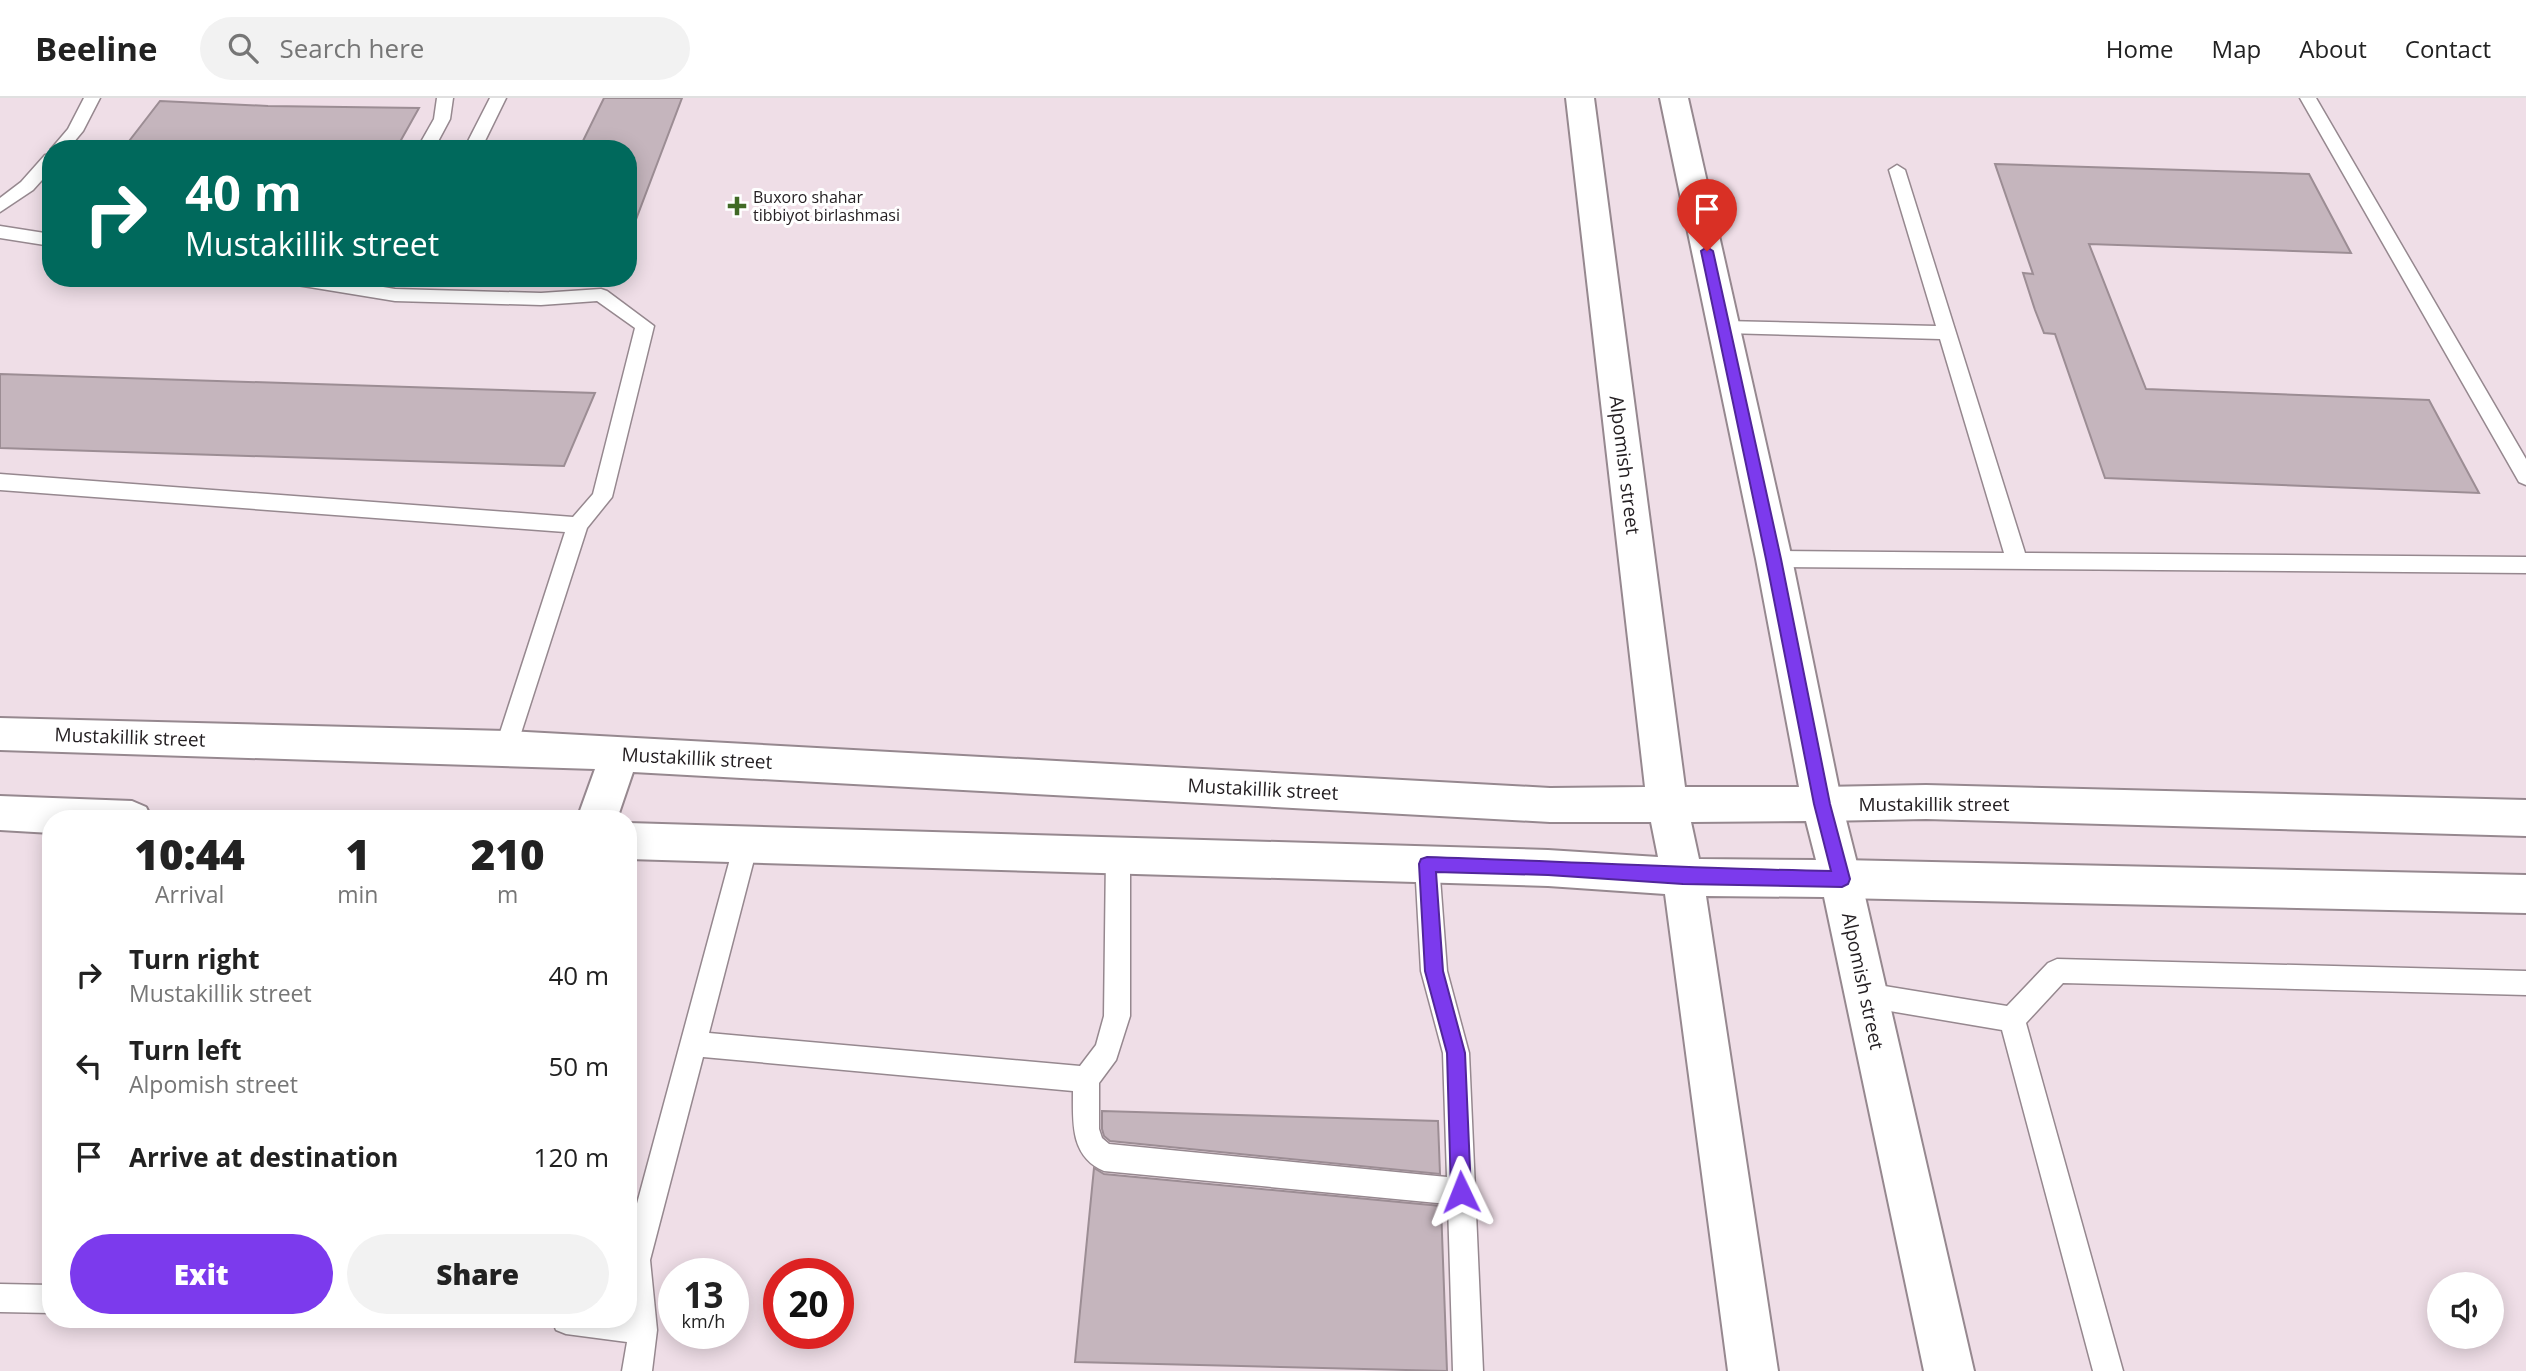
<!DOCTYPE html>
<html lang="en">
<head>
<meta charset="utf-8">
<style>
  :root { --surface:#fff; --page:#f2f2f2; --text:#222; --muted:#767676; --line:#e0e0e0; --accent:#7c3aed }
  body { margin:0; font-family:"Open Sans",sans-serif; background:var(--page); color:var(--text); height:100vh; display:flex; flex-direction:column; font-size:26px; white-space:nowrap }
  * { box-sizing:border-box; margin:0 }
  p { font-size:23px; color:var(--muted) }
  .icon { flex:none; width:38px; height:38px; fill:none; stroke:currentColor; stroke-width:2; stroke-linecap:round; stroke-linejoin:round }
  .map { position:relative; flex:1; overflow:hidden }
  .panel { position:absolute; left:42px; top:712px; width:595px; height:518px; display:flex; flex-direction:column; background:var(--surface); border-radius:28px; box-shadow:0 4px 18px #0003 }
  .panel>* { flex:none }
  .banner { position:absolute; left:42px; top:42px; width:595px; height:147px; border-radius:28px; box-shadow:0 4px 18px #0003; background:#00695c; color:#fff; overflow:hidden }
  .fabs { position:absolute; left:2427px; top:1174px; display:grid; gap:14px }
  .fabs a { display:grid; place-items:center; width:77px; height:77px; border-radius:50%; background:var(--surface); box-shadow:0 4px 18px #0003; font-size:35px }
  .speed { position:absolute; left:658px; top:1160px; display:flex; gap:14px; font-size:35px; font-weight:700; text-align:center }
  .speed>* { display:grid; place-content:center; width:91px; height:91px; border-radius:50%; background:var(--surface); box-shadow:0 4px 18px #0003; line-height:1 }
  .speed small { font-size:18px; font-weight:400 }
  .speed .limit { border:10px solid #d22; background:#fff; color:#111 }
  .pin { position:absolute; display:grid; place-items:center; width:60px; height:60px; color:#fff; margin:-72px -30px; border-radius:50% 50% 50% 0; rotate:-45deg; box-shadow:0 0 7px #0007 }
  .pin .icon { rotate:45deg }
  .me { position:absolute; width:77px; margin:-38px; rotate:358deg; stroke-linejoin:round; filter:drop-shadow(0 0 5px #0008) }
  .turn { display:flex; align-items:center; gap:24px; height:147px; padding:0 28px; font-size:32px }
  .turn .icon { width:91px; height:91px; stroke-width:2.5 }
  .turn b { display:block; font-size:49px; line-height:60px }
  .eta { display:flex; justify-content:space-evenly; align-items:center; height:119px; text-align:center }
  .eta b { font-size:42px; font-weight:800; line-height:49px }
  .button { display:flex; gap:14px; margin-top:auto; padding:14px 28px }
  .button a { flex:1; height:80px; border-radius:42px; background:var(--accent); color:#fff; font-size:28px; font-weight:800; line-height:80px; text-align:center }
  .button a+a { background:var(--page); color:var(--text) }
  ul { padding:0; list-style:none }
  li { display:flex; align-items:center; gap:21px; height:91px; padding:0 28px }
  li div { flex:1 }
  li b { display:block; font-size:26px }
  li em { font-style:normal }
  header { display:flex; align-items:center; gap:42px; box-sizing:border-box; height:98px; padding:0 35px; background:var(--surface); border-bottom:2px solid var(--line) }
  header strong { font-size:33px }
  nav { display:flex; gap:38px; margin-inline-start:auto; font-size:24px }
  .search { width:490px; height:63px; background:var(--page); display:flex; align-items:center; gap:18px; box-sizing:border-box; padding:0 24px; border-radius:38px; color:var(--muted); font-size:26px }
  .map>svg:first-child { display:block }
  .building { fill:#c5b5bd; stroke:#9c8d94; stroke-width:2 }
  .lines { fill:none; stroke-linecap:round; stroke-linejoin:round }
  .service-casing { stroke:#96888f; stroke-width:3 }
  .tertiary-casing { stroke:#96888f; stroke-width:4 }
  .secondary-casing { stroke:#96888f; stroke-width:4 }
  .service { fill:#fff; fill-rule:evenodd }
  .tertiary { fill:#fff; fill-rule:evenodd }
  .secondary { fill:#fff; fill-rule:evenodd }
  .route { fill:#7c3aed; stroke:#51269a; stroke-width:2 }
  .poi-dot { fill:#406925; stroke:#fff; stroke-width:2.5 }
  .labels { text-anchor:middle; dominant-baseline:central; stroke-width:6; stroke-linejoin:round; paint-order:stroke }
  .far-poi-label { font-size:16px; fill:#252023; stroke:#fff; text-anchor:start }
  .street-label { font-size:19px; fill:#252023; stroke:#fff }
</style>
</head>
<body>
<header>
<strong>Beeline</strong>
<div class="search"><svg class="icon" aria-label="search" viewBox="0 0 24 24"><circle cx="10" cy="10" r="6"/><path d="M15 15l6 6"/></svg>Search here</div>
<nav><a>Home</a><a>Map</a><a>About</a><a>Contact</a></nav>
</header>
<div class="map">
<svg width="2526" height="1273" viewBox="0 0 2526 1273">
  <rect width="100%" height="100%" fill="#efdee7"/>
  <path class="building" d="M604 0H682L632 132 628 131V51H579Z
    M160 3 268 8 419 10 396 51H123Z
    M1995 66 2309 76 2351 155 2089 146 2146 291 2429 302 2479 395 2105 380 2055 236 2044 235 2035 212 2023 175 2033 176Z
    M0 276 595 295 564 368 0 350Z
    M1102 1013 1438 1023 1440 1076 1110 1043 1104 1038 1102 1031Z
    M1094 1070 1104 1076 1441 1108 1447 1273 1075 1264Z"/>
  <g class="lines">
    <defs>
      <path id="service" d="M84 0H100L83 33 68 51H51L68 31Z
        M437 0H453L450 21 434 51H417L434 21Z
        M490 0H506L481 51H464Z
        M2300 0H2316L2526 361V387L2519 384Z
        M51 56V72L33 92 0 114V100L21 84 45 57Z
        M1897 67 1905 72 2025 455 2526 459V475L1774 469 1767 467 1764 461 1767 455 1774 453 2004 455 1940 241 1724 235 1717 234 1715 229 1717 224 1724 223 1936 228 1889 72Z
        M0 128 51 136V148L0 140Z
        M282 180H330L395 191 541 195 601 191 607 193 654 228 612 399 587 430 514 657 506 660 498 657 495 650 565 434 0 392V376L573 419 593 396 635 230 597 203 541 207 395 203 291 186Z
        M746 735 754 738 758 746 709 935 1080 968 1096 947 1104 918 1106 757 1110 749 1118 746 1126 749 1130 757V918L1116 962 1099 985V1031L1102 1040 1109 1046 1447 1079 1443 955 1421 873 1415 766 1418 758 1427 755 1436 758 1439 766 1447 873 1469 955 1483 1273H1453L1448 1106 1104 1073C1070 1058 1073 1025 1073 993L703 959 650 1162 657 1232 652 1273H622L627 1244 566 1236 556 1232 552 1222H628V1139L734 746 738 738Z
        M2057 861 2526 873V897L2063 885 2026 925 2123 1273H2093L2002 932 1866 909 1857 906 1853 897 1857 888 1866 885 2007 908 2048 865Z
        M0 1186 51 1187V1215L0 1214Z"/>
      <path id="tertiary" d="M1926 687 2526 702V738L1926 721 1822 723 1808 718 1802 706 1808 694 1822 689Z
        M1841 762 2526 777V815L1841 800 1827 794 1821 781 1827 768Z"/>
      <path id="secondary" d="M1566 0H1594L1685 689H1799L1756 461 1660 0H1688L1792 461 1842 706 1861 781 1974 1273H1924L1824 799 1706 798 1778 1273H1728L1665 796 1548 788 628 761V725L1548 752 1658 759 1651 724H1550L633 674 617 721H577L595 671 0 652V620L506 633 1550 690 1645 689ZM1806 723 1816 762 1699 761 1691 724Z
        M0 698 132 703 146 709 152 721H51V735L0 732Z"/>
    </defs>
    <use href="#service" class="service-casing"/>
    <use href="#tertiary" class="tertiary-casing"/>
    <use href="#secondary" class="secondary-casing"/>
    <use href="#service" class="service"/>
    <use href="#tertiary" class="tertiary"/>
    <use href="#secondary" class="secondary"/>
  </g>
  <path class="route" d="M1707 149 1713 153 1781 461 1830 706 1850 781 1848 786 1842 789 1683 786 1548 777 1436 774 1443 873 1465 955 1471 1094 1468 1100 1461 1103 1454 1100 1451 1094 1447 955 1425 873 1419 766 1421 761 1427 759C1562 763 1696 771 1831 773L1814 706 1766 461 1701 153Z"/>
  <path class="poi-dot" d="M733.5 97.5h7v7h7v7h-7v7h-7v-7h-7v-7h7z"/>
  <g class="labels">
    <g class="far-poi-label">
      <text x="753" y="99">Buxoro shahar<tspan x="753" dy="18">tibbiyot birlashmasi</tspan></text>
    </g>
    <g class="street-label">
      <text transform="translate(1625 367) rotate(83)">Alpomish street</text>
      <text transform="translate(130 639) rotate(2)">Mustakillik street</text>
      <text transform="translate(697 660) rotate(3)">Mustakillik street</text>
      <text transform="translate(1263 691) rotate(3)">Mustakillik street</text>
      <text x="1934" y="706">Mustakillik street</text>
      <text transform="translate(1863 883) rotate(78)">Alpomish street</text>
    </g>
  </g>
</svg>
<div class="fabs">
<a><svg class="icon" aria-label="sound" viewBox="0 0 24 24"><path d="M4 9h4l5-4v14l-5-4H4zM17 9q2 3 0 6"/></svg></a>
</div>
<div class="speed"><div>13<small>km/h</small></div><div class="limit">20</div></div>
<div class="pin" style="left:1707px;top:153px;background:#d93025"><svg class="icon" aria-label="arrive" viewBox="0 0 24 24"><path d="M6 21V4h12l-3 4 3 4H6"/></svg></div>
<svg class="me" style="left:1461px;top:1094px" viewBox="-20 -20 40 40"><path d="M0-17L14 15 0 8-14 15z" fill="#7c3aed" stroke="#fff" stroke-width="4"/></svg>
<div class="banner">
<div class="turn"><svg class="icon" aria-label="right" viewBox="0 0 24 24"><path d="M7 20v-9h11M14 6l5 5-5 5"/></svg><div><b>40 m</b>Mustakillik street</div></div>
</div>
<section class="panel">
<div class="eta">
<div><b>10:44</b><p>Arrival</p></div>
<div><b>1</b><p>min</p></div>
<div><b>210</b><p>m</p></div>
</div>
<ul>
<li><svg class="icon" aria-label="right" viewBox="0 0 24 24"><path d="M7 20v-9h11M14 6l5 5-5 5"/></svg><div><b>Turn right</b><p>Mustakillik street</p></div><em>40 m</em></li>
<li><svg class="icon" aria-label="left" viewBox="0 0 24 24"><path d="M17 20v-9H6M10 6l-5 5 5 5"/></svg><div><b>Turn left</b><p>Alpomish street</p></div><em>50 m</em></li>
<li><svg class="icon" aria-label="arrive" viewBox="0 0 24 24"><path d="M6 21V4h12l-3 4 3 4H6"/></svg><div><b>Arrive at destination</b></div><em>120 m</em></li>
</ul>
<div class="button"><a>Exit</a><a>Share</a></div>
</section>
</div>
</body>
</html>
